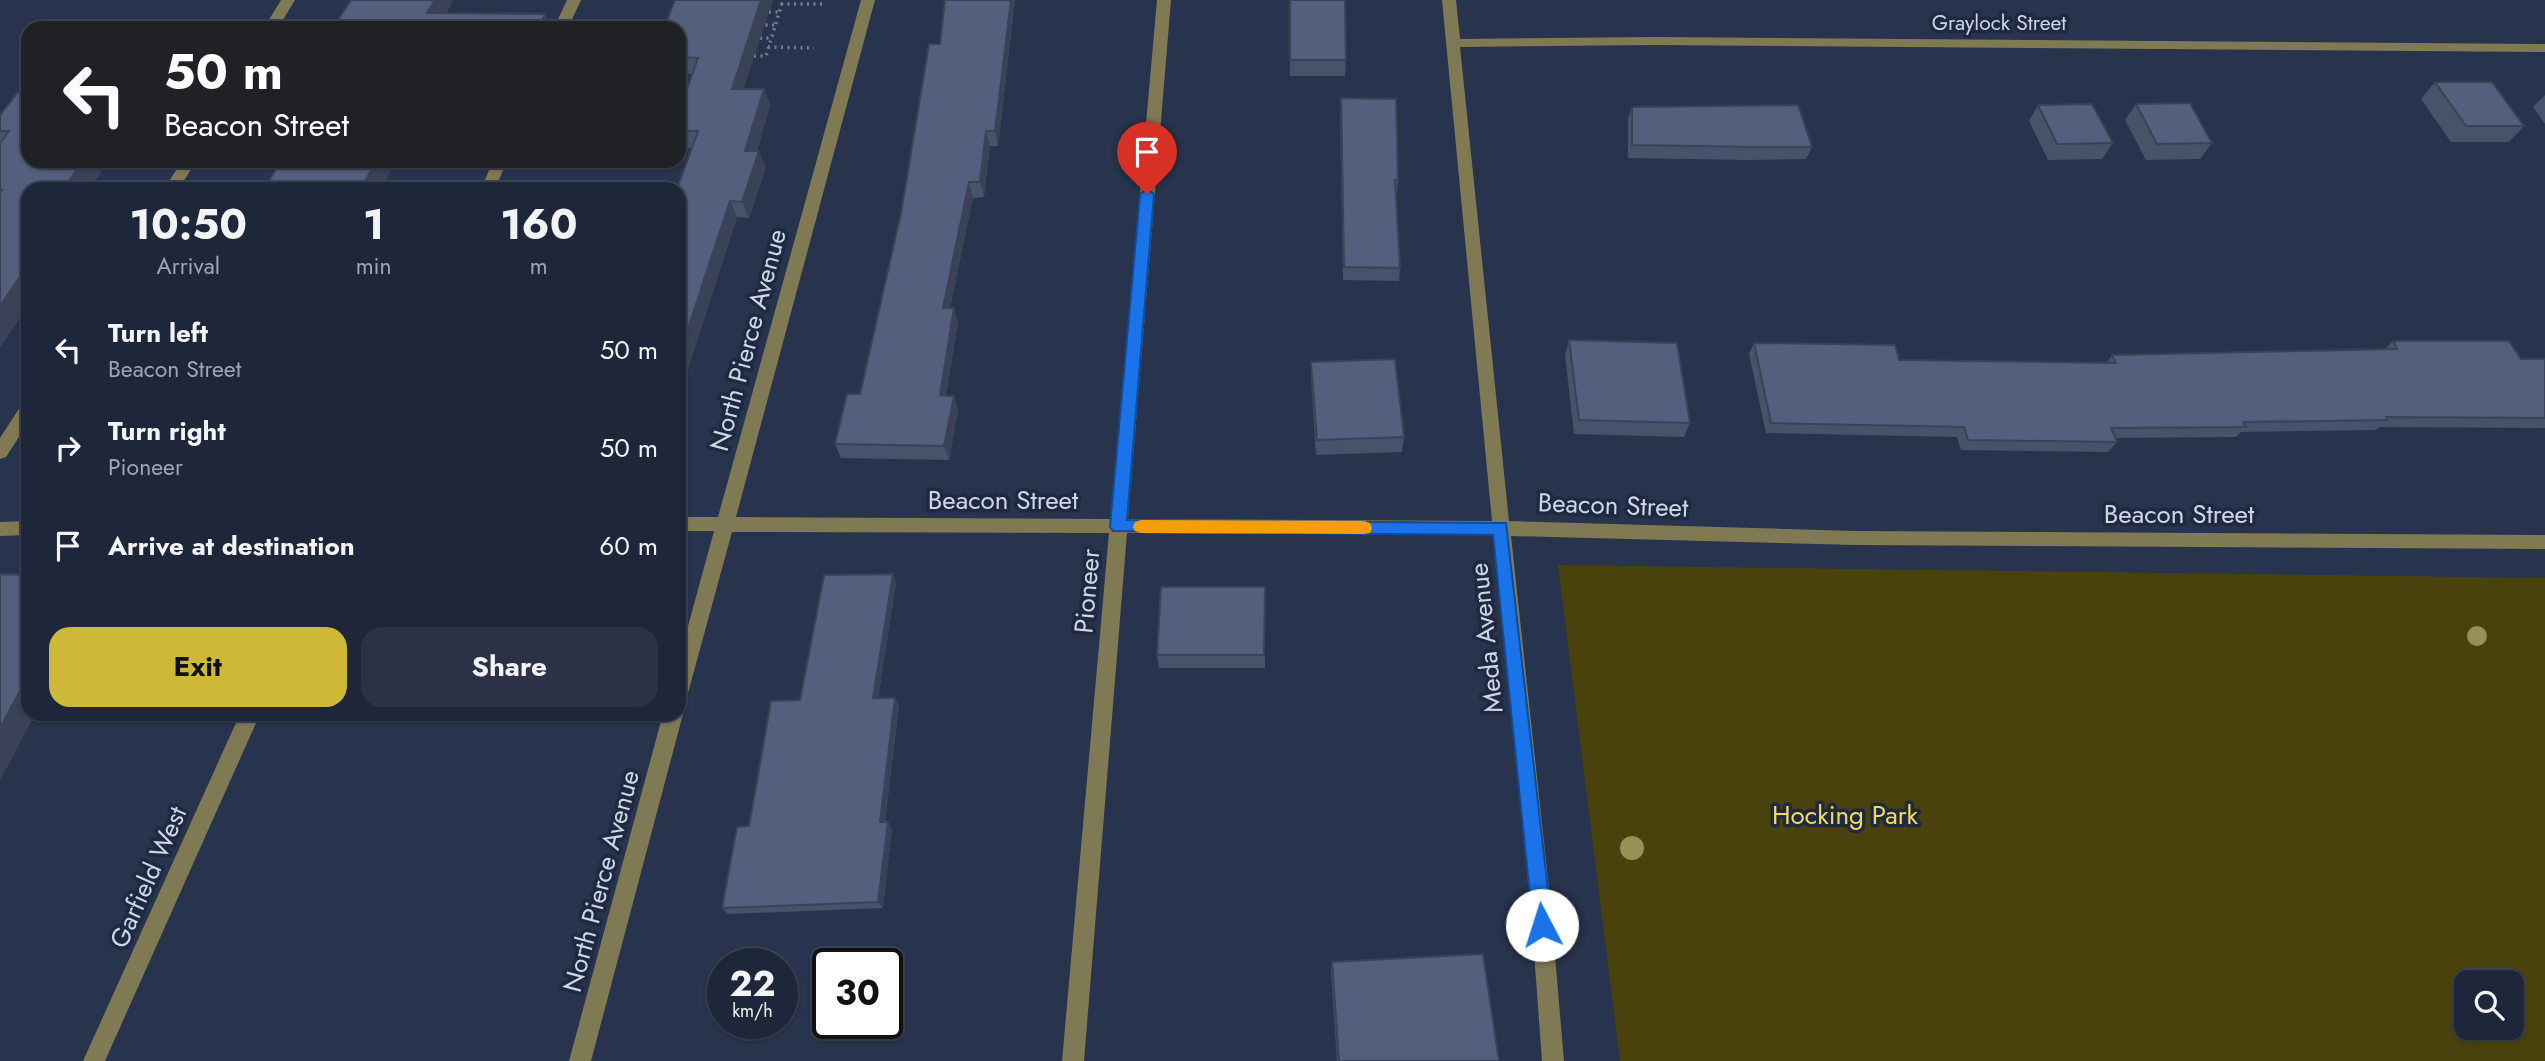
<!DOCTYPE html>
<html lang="en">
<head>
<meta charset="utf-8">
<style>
  :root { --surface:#1e263a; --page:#2b3245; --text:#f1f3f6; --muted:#a1a5af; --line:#3c4354; --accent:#ceb837 }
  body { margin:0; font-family:Jost,sans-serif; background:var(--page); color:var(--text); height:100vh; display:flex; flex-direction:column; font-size:26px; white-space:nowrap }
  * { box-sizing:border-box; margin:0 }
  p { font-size:23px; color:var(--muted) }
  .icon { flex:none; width:38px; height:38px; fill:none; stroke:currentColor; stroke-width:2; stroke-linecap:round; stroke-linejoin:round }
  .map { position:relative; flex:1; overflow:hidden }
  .side { position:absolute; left:21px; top:182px; width:665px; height:539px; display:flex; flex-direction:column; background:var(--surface); border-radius:21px; box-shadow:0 2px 5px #0004,0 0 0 2px var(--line) }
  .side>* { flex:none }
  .banner { position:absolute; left:21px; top:21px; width:665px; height:147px; border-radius:21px; box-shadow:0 2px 5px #0004,0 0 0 2px var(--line); background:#202124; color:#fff; overflow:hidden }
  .buttons { position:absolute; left:2454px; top:970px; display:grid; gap:14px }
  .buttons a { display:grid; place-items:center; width:70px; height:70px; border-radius:14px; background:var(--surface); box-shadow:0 2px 5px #0004,0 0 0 2px var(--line); font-size:35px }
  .speed { position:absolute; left:707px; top:948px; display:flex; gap:14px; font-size:35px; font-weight:700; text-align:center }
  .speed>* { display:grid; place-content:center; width:91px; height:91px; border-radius:50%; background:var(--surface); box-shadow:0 2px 5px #0004,0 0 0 2px var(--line); line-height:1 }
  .speed small { font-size:18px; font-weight:400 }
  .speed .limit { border:4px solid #111; border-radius:10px; background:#fff; color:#111 }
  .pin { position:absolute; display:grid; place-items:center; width:60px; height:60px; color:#fff; margin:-72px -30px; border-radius:50% 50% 50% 0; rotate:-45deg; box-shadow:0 0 7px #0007 }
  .pin .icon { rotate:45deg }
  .me { position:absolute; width:77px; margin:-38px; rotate:355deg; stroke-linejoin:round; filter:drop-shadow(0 0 5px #0008) }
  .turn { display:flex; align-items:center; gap:24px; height:147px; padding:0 28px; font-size:32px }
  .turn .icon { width:91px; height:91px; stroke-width:2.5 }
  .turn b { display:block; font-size:49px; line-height:60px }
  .eta { display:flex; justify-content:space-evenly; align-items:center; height:119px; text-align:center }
  .eta b { font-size:42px; font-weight:700; line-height:49px }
  .button { display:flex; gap:14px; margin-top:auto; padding:14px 28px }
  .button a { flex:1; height:80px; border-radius:21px; background:var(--accent); color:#111; font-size:28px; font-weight:700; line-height:80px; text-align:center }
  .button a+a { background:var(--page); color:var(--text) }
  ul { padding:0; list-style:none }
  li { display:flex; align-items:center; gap:21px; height:98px; padding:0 28px }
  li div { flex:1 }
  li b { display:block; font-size:26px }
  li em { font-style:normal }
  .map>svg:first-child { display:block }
  .green { fill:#4a420d; fill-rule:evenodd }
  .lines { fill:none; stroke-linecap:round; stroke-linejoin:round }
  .path { stroke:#768095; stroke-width:3.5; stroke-dasharray:2 4.5; stroke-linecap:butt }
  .minor { fill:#807a54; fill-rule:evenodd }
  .tree { fill:#989054 }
  .wall { fill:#47526b }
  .shaded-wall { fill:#3a4257 }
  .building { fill:#535f7c; stroke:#3a4257; stroke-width:2 }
  .route { fill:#1a73e8; stroke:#114b97; stroke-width:2 }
  .slow { fill:#f59e0b }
  .labels { text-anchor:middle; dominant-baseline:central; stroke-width:7; stroke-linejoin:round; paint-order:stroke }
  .far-street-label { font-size:21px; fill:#cfd7e7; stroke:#1f2942 }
  .street-label { font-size:26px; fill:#cfd7e7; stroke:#1f2942 }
  .park-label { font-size:26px; fill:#f3dc59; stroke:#1f2942 }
</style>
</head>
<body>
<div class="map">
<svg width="2545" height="1061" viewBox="0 0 2545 1061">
  <rect width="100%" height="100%" fill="#28334d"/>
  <path class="green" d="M1558 565 2545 578V1061H1620ZM2466 982H2511V1027H2466Z"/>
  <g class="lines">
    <path class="path" d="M781 4H826
      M769 12H779
      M601 24H669
      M759 25H775
      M760 38H771
      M768 47 814 48
      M754 56H766L783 0"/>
    <path class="minor" d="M281 0H295L278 28H264Z
      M567 0H581L568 28H554Z
      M861 0H875L736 517 1111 519 1157 0H1171L1128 519 1492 521 1442 0H1456L1460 39 1656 37 2545 44V52L1656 45 1460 47 1509 521 1855 531 2545 535V549L1855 545 1511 536 1550 898 1564 1061H1542L1530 898 1493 535 1127 533 1084 1061H1062L1109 533 732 532 688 693 686 699 679 702V659L714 531H679V517H718Z
      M182 161H196L179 189H164Z
      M493 161H507L495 189H481Z
      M28 402V423L6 457 0 459V438L22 404Z
      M28 521V535L0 536V522Z
      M679 708 683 714 591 1061H569L663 714H679Z
      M240 714H260L105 1061H83Z"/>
  </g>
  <g class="tree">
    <circle cx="2477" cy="636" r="10"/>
    <circle cx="1632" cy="848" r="12"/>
  </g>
  <path class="wall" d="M675 0H773L743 89H764L770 105 757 151 766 167 749 218 737 217 686 375H679V189L692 148H680L679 146V112L692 74H679V28Z
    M1015 0 998 146H990L984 197 973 198 950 308 958 322 946 395 954 396 958 410 949 460 841 458 835 444 860 394Z
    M1290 0 1346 60 1345 76H1290Z
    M2435 82 2524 126 2509 142H2451L2421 99Z
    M2545 95V124L2533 107Z
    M1341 98 1398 181 1397 194H1396L1400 268 1399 281 1343 280 1340 112Z
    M2136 104 2212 143 2200 159 2146 160 2125 120Z
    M2038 105 2113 143 2102 159 2048 160 2029 121Z
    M1632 107 1812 147 1806 159 1749 160 1628 158V119Z
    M0 115 28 161H109L89 189H28V305L0 347Z
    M1569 340 1690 423 1684 437 1574 434 1565 355Z
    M2393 341 2521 359H2545V428L2379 427 2376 430 2241 432 2236 437 2115 438 2117 442 2108 452 1961 450 1957 437 1766 433 1749 354 1754 343 1899 360 2106 363 2112 355 2385 349Z
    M1311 362 1404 437 1402 452 1316 455 1311 377Z
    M896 583 878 698H895L899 705 885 822 892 829 883 908 728 914 722 908 749 826 800 700Z
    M1265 587V668H1159L1157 655Z
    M1332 962 1499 1061H1337L1331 972Z"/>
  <path class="shaded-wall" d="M435 0H454L438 28 427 13Z
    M761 0H773L738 105 732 89Z
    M1011 0H1015L998 146 995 131Z
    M545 14 553 28H539Z
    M764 89 770 105 752 167 745 151Z
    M986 131 990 146 984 197 980 182Z
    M759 151 766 167 749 218 742 202Z
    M83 161H109L89 189H63Z
    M375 161H392L394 165 381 189H361Z
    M969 182 973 198 947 322 943 308Z
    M730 201 737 217 686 375 679 363V356Z
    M28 265V305L0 347V306Z
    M954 308 958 322 944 409 940 395Z
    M954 396 958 410 949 460 944 446Z
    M893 574 896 583 877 706 873 698Z
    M28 676V714H35L0 781V728Z
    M895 698 899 705 884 829 880 822Z
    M888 822 892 829 883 908 878 902Z"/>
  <path class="building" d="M351 0H435L427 13 545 14 539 28H333Z
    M675 0H761L732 89H764L745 151H759L742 202 730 201 679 356V189H677L698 131H679V112L698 58 679 57V28H664Z
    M945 0H1011L995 131H986L980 182H969L943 308H954L940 395 954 396 944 446 835 444 847 394H860L901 213 929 44H940Z
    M1290 0H1345L1346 60H1290Z
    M2435 82H2492L2524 126H2466Z
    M19 91H28V161H83L63 189H28V265L0 306V193L2 190H0V143L9 131H0V115Z
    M1341 98 1396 99 1398 181 1395 180 1400 268 1344 267Z
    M2190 103 2212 143 2157 144 2136 104Z
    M2092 104 2113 143 2057 144 2038 105Z
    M1798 105 1812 147H1754L1632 145V107Z
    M281 161H376L361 189H264Z
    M1569 340 1677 343 1690 423 1579 420Z
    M2393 341H2509L2521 359H2545V418L2386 417 2387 420 2243 422 2246 427 2111 428 2117 442 1968 440 1964 427 1771 423 1754 343 1895 345 1899 360 2116 363 2112 355 2397 349Z
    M1395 359 1404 437 1317 440 1311 362Z
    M0 574 28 575V676L0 728Z
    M893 574 873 698H895L880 822H888L878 902 722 908 737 827 749 826 771 701 800 700 824 575Z
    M1161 587H1265L1264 655H1157Z
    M1483 954 1499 1061H1339L1332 962Z"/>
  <path class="route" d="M1147 189 1154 194 1127 520 1506 523 1552 925 1549 932 1542 935 1536 932 1533 925 1493 535 1113 531 1110 527 1140 194Z"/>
  <path class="slow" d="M1141 520 1364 521 1370 523 1372 528 1370 533 1364 534 1141 533 1135 531 1133 527 1135 522Z"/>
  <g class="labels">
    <g class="far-street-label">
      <text x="1999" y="23">Graylock Street</text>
    </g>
    <g class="street-label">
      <text transform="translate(748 340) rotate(-75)">North Pierce Avenue</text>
      <text x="1003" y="500">Beacon Street</text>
      <text transform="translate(1613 505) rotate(2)">Beacon Street</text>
      <text x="2179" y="514">Beacon Street</text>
      <text transform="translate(1087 591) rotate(-85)">Pioneer</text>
      <text transform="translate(1486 638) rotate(-96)">Meda Avenue</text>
      <text transform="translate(148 877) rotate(-66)">Garfield West</text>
      <text transform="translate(601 881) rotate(-75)">North Pierce Avenue</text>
    </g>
    <g class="park-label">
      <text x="1845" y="815">Hocking Park</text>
    </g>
  </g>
</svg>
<div class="buttons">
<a><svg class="icon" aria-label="search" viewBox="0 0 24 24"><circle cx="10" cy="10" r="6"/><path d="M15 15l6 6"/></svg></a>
</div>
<div class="speed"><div>22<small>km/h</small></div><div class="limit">30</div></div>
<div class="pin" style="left:1147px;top:194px;background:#d93025"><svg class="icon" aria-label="arrive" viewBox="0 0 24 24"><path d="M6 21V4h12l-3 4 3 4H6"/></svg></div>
<svg class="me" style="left:1542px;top:925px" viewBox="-20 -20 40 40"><circle r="19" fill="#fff"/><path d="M0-13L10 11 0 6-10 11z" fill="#1a73e8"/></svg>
<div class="banner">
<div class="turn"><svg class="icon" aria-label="left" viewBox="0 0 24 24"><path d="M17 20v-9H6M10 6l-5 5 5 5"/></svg><div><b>50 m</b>Beacon Street</div></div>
</div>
<section class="side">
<div class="eta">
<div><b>10:50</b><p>Arrival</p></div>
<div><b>1</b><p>min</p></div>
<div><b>160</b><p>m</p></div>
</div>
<ul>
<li><svg class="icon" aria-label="left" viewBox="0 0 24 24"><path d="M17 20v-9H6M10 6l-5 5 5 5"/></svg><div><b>Turn left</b><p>Beacon Street</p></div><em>50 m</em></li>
<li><svg class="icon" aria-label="right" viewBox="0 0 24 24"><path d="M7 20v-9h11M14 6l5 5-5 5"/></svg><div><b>Turn right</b><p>Pioneer</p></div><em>50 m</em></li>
<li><svg class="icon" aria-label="arrive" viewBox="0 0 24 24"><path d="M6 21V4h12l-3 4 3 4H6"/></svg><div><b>Arrive at destination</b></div><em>60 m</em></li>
</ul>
<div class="button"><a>Exit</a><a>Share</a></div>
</section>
</div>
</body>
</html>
